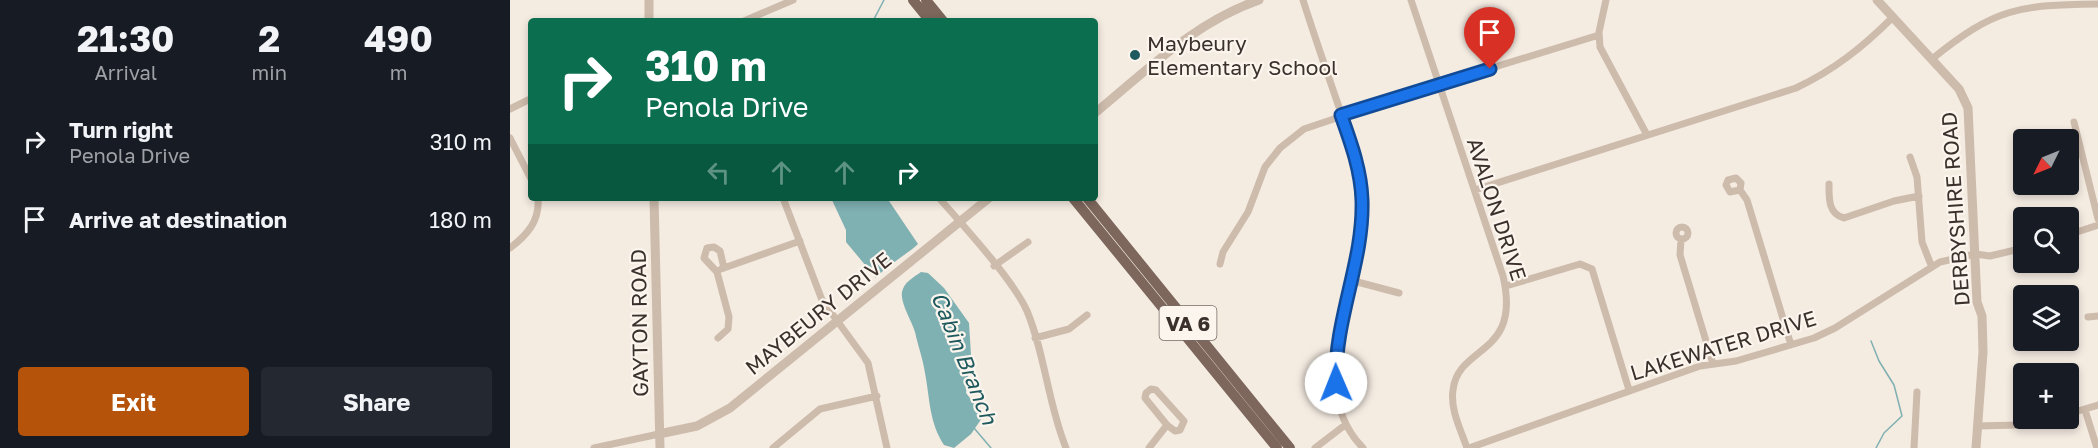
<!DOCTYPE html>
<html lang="en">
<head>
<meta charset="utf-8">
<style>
  :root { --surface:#171b24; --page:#242831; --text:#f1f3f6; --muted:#9ea1a6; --accent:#b45309 }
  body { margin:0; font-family:"Golos Text",sans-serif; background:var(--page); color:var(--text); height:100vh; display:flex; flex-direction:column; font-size:22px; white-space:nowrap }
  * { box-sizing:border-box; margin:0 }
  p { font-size:20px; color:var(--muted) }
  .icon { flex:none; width:33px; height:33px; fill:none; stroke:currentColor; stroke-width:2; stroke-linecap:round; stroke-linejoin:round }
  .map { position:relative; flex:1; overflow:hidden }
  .drawer { display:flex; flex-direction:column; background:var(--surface); width:510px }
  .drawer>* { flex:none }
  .top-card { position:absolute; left:18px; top:18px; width:570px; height:183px; border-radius:6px; box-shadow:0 3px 9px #0003; background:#0b6e4f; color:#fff; overflow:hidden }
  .needle { width:39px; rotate:227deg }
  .fabs { position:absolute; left:1503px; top:129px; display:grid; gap:12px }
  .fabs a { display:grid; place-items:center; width:66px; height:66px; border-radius:6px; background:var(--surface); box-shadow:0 3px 9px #0003; font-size:30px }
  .pin { position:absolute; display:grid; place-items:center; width:51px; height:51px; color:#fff; margin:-62px -26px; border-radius:50% 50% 50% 0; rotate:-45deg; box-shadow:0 0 6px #0007 }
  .pin .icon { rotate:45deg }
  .me { position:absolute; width:66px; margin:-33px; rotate:359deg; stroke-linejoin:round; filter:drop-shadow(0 0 4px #0008) }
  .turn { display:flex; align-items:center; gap:21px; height:126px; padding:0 18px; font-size:27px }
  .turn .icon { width:78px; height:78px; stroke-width:2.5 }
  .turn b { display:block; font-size:42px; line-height:51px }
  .lanes { display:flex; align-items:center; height:57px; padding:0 18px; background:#0003; justify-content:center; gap:30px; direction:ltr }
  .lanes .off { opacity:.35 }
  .eta { display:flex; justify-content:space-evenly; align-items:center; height:102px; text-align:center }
  .eta b { font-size:36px; font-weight:700; line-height:42px }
  .button { display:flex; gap:12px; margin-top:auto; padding:12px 18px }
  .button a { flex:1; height:69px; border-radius:6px; background:var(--accent); color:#fff; font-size:24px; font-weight:700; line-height:69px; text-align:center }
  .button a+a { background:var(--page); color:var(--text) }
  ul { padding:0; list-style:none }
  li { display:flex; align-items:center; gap:18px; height:78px; padding:0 18px }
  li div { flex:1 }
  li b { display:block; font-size:22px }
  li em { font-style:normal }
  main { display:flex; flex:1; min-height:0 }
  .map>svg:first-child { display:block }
  .water { fill:#7fb0b2 }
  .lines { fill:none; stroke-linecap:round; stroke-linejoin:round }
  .stream { stroke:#7fb0b2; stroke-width:1.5 }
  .minor { stroke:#cdbbac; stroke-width:7 }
  .tertiary { stroke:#cdbbac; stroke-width:9 }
  .primary { stroke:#7d675c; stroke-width:10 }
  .route-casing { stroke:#114b97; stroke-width:15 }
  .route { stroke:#1a73e8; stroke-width:10 }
  .poi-dot { fill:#1f5a5e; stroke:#fbf5ee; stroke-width:2 }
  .labels { text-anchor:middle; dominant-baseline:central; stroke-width:4.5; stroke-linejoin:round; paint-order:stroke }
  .shield { fill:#fbf5ee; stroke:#756b66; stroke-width:1.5 }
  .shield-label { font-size:20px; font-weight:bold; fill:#3b302b }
  .poi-label { font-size:21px; fill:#3b302b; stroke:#fbf5ee; text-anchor:start }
  .street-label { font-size:21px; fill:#3b302b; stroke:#fbf5ee }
  .water-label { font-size:22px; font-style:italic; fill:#1f5a5e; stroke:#fbf5ee }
</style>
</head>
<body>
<main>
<section class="drawer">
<div class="eta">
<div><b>21:30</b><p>Arrival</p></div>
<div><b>2</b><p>min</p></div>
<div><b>490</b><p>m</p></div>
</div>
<ul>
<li><svg class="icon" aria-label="right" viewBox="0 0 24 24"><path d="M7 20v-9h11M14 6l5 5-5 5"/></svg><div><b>Turn right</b><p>Penola Drive</p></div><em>310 m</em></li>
<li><svg class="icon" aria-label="arrive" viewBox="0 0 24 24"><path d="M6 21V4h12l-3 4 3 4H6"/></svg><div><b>Arrive at destination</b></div><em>180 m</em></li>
</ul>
<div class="button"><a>Exit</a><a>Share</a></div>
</section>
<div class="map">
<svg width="1588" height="448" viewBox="0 0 1588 448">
  <rect width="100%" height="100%" fill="#f4ebe1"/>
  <path class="water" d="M321 198H377L408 244C395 256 377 265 366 278L336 242V230Z
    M411 272 418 273 434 288 459 323 461 355 456 393 470 411 472 418 461 434 444 448 434 445C419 422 420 399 415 373 413 359 408 346 405 332 402 321 390 303 392 292 394 282 404 277 411 272Z"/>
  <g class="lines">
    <path class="stream" d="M363 21 374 0
      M1361 341 1369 361 1384 385 1392 416 1374 433 1366 448
      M464 428 481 448"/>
    <path class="minor" d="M793 0C805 38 818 75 831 113 840 142 851 170 852 201 854 278 789 382 853 448
      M901 0 993 276C1012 357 948 344 943 390 940 410 951 430 957 448
      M1096 0 1089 32 1090 47 1137 135
      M234 21 283 0
      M1422 59C1485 8 1508 5 1588 4
      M0 109 18 100
      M1564 122 1588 219
      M0 138 21 179
      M1400 157 1407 177 1412 242 1421 265
      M1319 184C1319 198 1318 214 1334 218L1384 201 1409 196
      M965 190 1286 88C1324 70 1353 47 1383 17
      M1230 190 1220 192 1216 185 1218 180 1226 178 1231 183 1230 190 1237 200 1281 345
      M273 198 312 300 358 363 377 448
      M429 198C452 224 504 281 517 311 535 354 538 404 556 448
      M1166 233a6 6 0 1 1 12 0a6 6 0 1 1-12 0Z
      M1558 235 1588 225
      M1171 239 1170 255 1203 364
      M0 248C17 235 30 221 28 198
      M710 264 713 252 738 212 755 167 770 148 794 129 910 90 1089 35
      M484 266 518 242
      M211 269 290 241
      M840 280 889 293
      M996 286 1070 264 1082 269 1119 390
      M1578 317 1588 316
      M208 338 218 329 219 317 207 272 194 258 197 248 204 247 210 251 214 268
      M525 338 559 329 577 315
      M641 389 646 390 674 421 670 430 665 431 657 425 635 398 636 393Z
      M1575 410 1587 448
      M1558 414 1588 405
      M1467 426 1509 425 1542 418
      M84 448 149 434
      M263 448 310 409 367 396
      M639 448 657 425
      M805 448 835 425
      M959 448 1190 366 1226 361 1304 338 1325 328 1430 262 1465 254 1480 256 1514 248
      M1404 448 1407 392"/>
    <path class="tertiary" d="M139 0V21
      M1367 0 1449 89 1458 108 1467 302 1472 316 1473 352 1466 448
      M585 113C636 71 685 22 749 0
      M144 198 150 448
      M149 434 187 426 220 408 479 198"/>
    <path class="primary" d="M403 0 420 21
      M416 0 433 21
      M563 198 767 448
      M577 198 780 448"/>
  </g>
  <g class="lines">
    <defs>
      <path id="route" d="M826 383C824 319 854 262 852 200 851 170 841 143 831 115L980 69"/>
    </defs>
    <use href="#route" class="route-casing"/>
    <use href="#route" class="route"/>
  </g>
  <circle class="poi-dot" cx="625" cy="55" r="6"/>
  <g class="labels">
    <rect class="shield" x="649.5" y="306" width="57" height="34" rx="4.5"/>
    <g class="shield-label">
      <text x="678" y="323">VA 6</text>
    </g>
    <g class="poi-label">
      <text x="637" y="43">Maybeury<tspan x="637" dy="24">Elementary School</tspan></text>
    </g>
    <g class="street-label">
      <text transform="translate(987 209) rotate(72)">AVALON DRIVE</text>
      <text transform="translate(1445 209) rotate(-94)">DERBYSHIRE ROAD</text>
      <text transform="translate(308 313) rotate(-39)">MAYBEURY DRIVE</text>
      <text transform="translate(129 323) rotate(-91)">GAYTON ROAD</text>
      <text transform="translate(1213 345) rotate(-17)">LAKEWATER DRIVE</text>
    </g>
    <g class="water-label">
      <text transform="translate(455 358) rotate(68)">Cabin Branch</text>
    </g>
  </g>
</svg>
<div class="fabs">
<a><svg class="needle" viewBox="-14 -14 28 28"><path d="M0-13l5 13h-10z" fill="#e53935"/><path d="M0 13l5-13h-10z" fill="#9ea1a6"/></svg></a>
<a><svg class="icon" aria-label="search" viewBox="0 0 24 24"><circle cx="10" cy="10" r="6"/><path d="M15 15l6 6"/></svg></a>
<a><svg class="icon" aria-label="layers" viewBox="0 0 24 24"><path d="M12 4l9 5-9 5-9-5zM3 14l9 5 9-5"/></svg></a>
<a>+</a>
</div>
<div class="pin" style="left:980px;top:69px;background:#d93025"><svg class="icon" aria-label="arrive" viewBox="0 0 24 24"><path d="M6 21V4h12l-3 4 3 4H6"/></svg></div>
<svg class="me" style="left:826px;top:383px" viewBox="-20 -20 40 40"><circle r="19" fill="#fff"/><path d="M0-13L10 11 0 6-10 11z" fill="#1a73e8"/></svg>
<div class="top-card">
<div class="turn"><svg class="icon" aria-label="right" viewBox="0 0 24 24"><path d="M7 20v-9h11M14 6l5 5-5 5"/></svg><div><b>310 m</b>Penola Drive</div></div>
<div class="lanes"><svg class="icon off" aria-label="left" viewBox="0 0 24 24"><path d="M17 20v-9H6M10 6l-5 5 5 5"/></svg><svg class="icon off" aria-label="ahead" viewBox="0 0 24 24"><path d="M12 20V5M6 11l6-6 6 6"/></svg><svg class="icon off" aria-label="ahead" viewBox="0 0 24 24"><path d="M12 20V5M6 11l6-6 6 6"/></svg><svg class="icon" aria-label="right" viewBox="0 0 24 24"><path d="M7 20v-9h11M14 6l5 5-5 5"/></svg></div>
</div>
</div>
</main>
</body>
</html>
